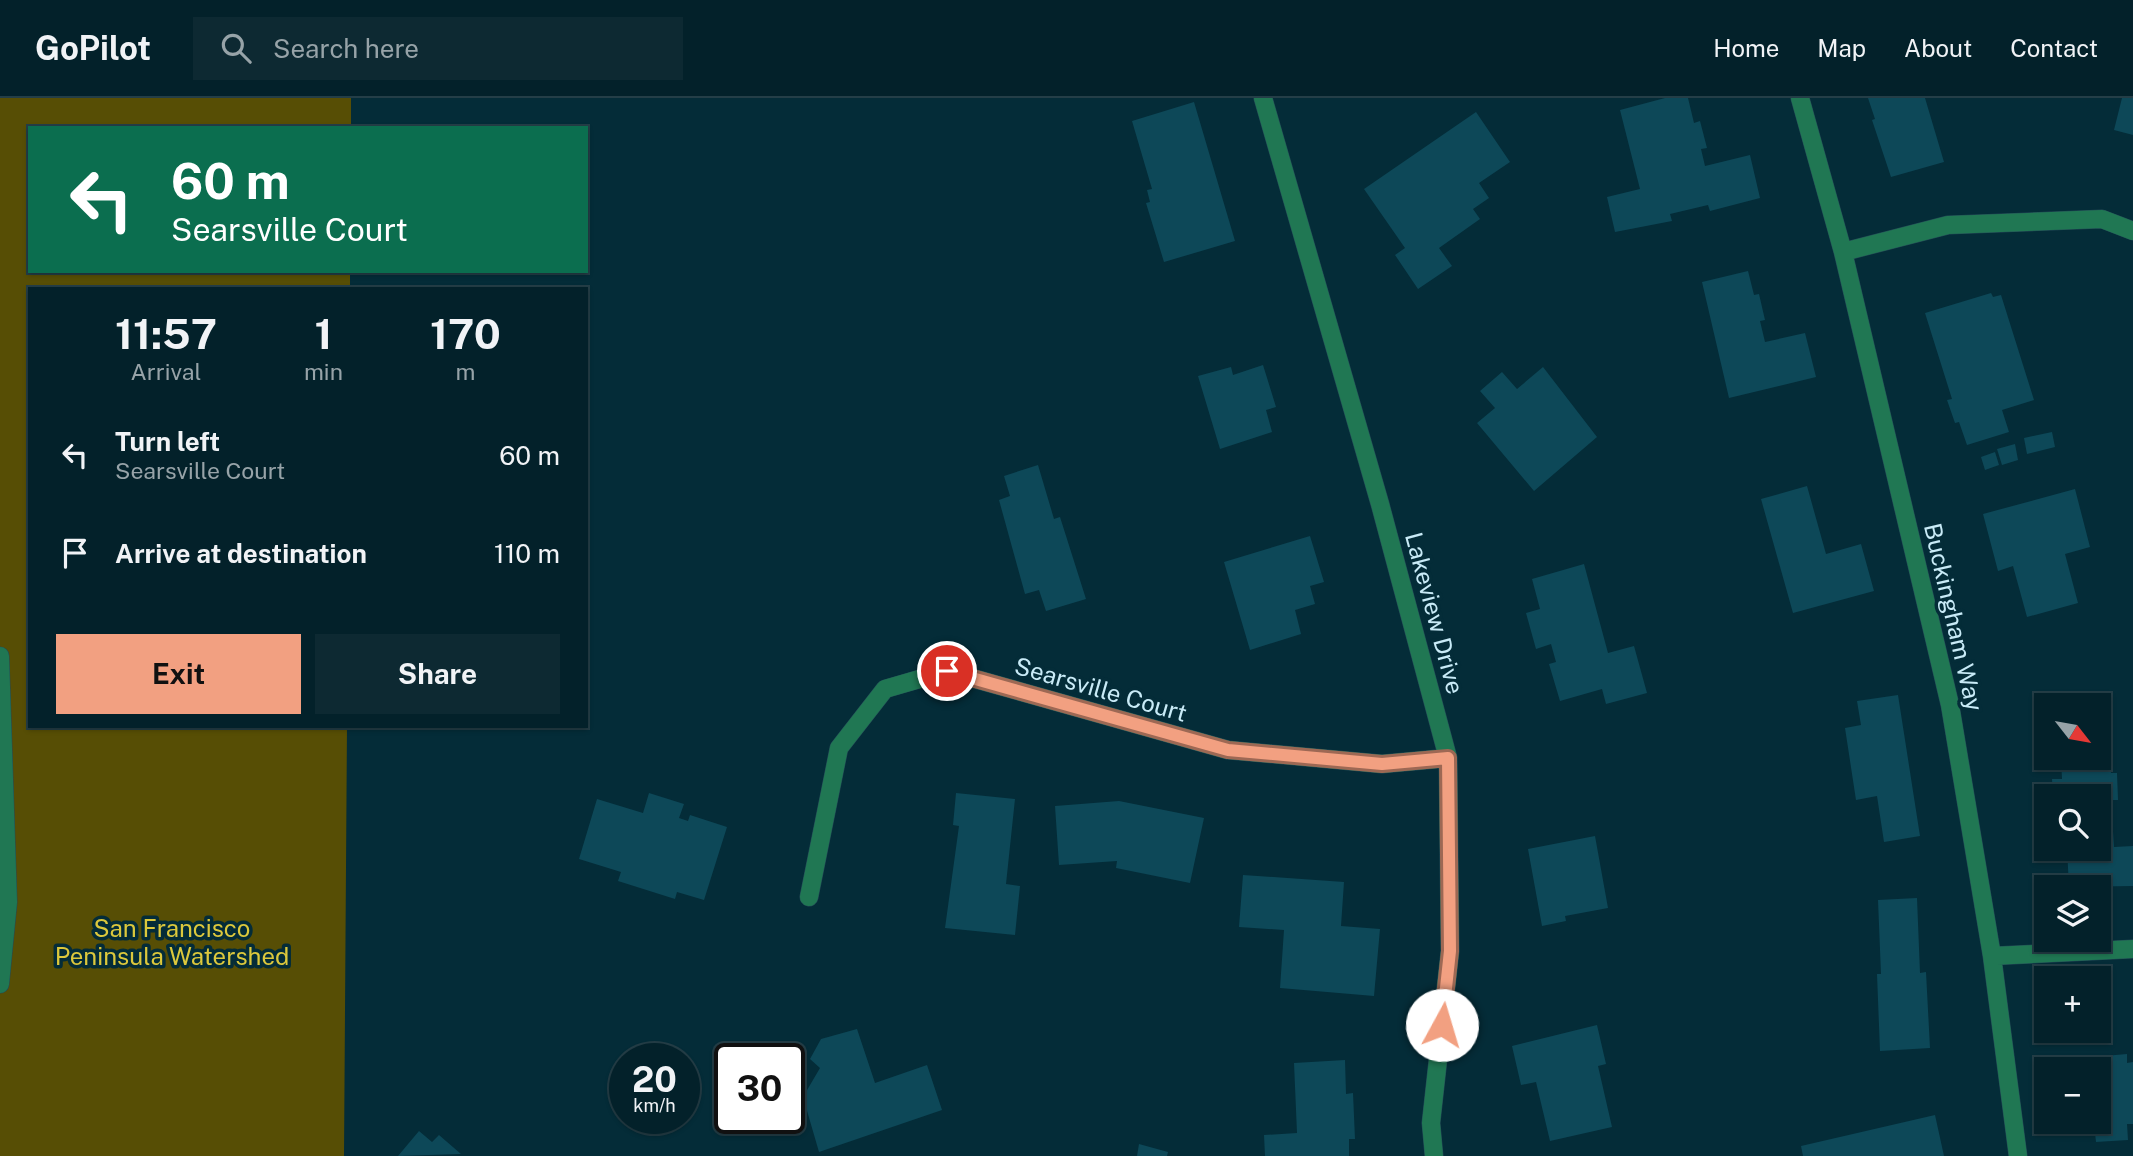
<!DOCTYPE html>
<html lang="en">
<head>
<meta charset="utf-8">
<style>
  :root { --surface:#03212a; --page:#0d2932; --text:#f1f3f6; --muted:#97a3a8; --line:#243e47; --accent:#f2a081 }
  body { margin:0; font-family:"Public Sans",sans-serif; background:var(--page); color:var(--text); height:100vh; display:flex; flex-direction:column; font-size:26px; white-space:nowrap }
  * { box-sizing:border-box; margin:0 }
  p { font-size:23px; color:var(--muted) }
  .icon { flex:none; width:38px; height:38px; fill:none; stroke:currentColor; stroke-width:2; stroke-linecap:round; stroke-linejoin:round }
  .map { position:relative; flex:1; overflow:hidden }
  .panel { position:absolute; left:28px; top:189px; width:560px; height:441px; display:flex; flex-direction:column; background:var(--surface); border-radius:0px; box-shadow:0 2px 5px #0004,0 0 0 2px var(--line) }
  .panel>* { flex:none }
  .hud { position:absolute; left:28px; top:28px; width:560px; height:147px; border-radius:0px; box-shadow:0 2px 5px #0004,0 0 0 2px var(--line); background:#0b6e4f; color:#fff; overflow:hidden }
  .needle { width:46px; rotate:121deg }
  .buttons { position:absolute; left:2034px; top:595px; display:grid; gap:14px }
  .buttons a { display:grid; place-items:center; width:77px; height:77px; border-radius:0px; background:var(--surface); box-shadow:0 2px 5px #0004,0 0 0 2px var(--line); font-size:35px }
  .speed { position:absolute; left:609px; top:945px; display:flex; gap:14px; font-size:35px; font-weight:700; text-align:center }
  .speed>* { display:grid; place-content:center; width:91px; height:91px; border-radius:50%; background:var(--surface); box-shadow:0 2px 5px #0004,0 0 0 2px var(--line); line-height:1 }
  .speed small { font-size:18px; font-weight:400 }
  .speed .limit { border:4px solid #111; border-radius:10px; background:#fff; color:#111 }
  .pin { position:absolute; display:grid; place-items:center; width:60px; height:60px; color:#fff; margin:-30px; border:4px solid #fff; border-radius:50%; box-shadow:0 2px 7px #0007 }
  .me { position:absolute; width:77px; margin:-38px; rotate:6deg; stroke-linejoin:round; filter:drop-shadow(0 0 5px #0008) }
  .turn { display:flex; align-items:center; gap:24px; height:147px; padding:0 28px; font-size:32px }
  .turn .icon { width:91px; height:91px; stroke-width:2.5 }
  .turn b { display:block; font-size:49px; line-height:60px }
  .eta { display:flex; justify-content:space-evenly; align-items:center; height:119px; text-align:center }
  .eta b { font-size:42px; font-weight:700; line-height:49px }
  .cta { display:flex; gap:14px; margin-top:auto; padding:14px 28px }
  .cta a { flex:1; height:80px; border-radius:0px; background:var(--accent); color:#111; font-size:28px; font-weight:700; line-height:80px; text-align:center }
  .cta a+a { background:var(--page); color:var(--text) }
  ul { padding:0; list-style:none }
  li { display:flex; align-items:center; gap:21px; height:98px; padding:0 28px }
  li div { flex:1 }
  li b { display:block; font-size:26px }
  li em { font-style:normal }
  header { display:flex; align-items:center; gap:42px; box-sizing:border-box; height:98px; padding:0 35px; background:var(--surface); border-bottom:2px solid var(--line) }
  header strong { font-size:33px }
  nav { display:flex; gap:38px; margin-inline-start:auto; font-size:24px }
  .search { width:490px; height:63px; background:var(--page); display:flex; align-items:center; gap:18px; box-sizing:border-box; padding:0 24px; border-radius:0px; color:var(--muted); font-size:26px }
  .map>svg:first-child { display:block }
  .green { fill:#574e05 }
  .building { fill:#0d4858 }
  .lines { fill:none; stroke-linecap:round; stroke-linejoin:round }
  .minor-casing { stroke:#244b57; stroke-width:19 }
  .minor { stroke:#207753; stroke-width:18 }
  .route-casing { stroke:#9d6854; stroke-width:18 }
  .route { stroke:#f2a081; stroke-width:12 }
  .labels { text-anchor:middle; dominant-baseline:central; stroke-width:7; stroke-linejoin:round; paint-order:stroke }
  .street-label { font-size:24px; fill:#c9ebf7; stroke:#042c38 }
  .park-label { font-size:24px; fill:#dcc83c; stroke:#042c38 }
</style>
</head>
<body>
<header>
<strong>GoPilot</strong>
<div class="search"><svg class="icon" aria-label="search" viewBox="0 0 24 24"><circle cx="10" cy="10" r="6"/><path d="M15 15l6 6"/></svg>Search here</div>
<nav><a>Home</a><a>Map</a><a>About</a><a>Contact</a></nav>
</header>
<div class="map">
<svg width="2133" height="1058" viewBox="0 0 2133 1058">
  <rect width="100%" height="100%" fill="#042c38"/>
  <path class="green" d="M0 0H351V30H30V173H350V191H30V628H347L344 1058H0Z"/>
  <path class="building" d="M1665 0H1688L1694 25 1700 23 1707 50 1701 51 1705 68 1750 57 1760 100 1710 113 1708 107 1670 116 1672 123 1615 134 1607 99 1640 91 1620 12Z
    M1868 0H1925L1944 64 1891 79 1872 22 1875 21Z
    M2122 0H2133V37L2114 32Z
    M1194 4 1235 143 1164 164 1146 105 1150 104 1147 92 1152 91 1132 23Z
    M1476 14 1510 64 1479 85 1489 100 1473 111 1480 121 1439 150 1452 168 1418 191 1395 157 1405 150 1364 91Z
    M1748 173 1754 197 1759 196 1765 222 1760 223 1765 244 1805 235 1816 279 1729 300 1702 184Z
    M1991 195 1993 199 2001 197 2034 302 2002 312 2009 334 1967 347 1959 324 1955 325 1947 302 1952 301 1925 215Z
    M1263 267 1276 309 1266 312 1272 334 1220 351 1198 278 1231 269 1233 277Z
    M1543 269 1597 339 1534 393 1477 325 1495 310 1480 293 1502 274 1517 291Z
    M2052 334 2055 349 2027 356 2024 340Z
    M2015 346 2018 362 2002 367 1997 351Z
    M1995 354 1999 367 1985 372 1981 359Z
    M1038 367 1054 421 1060 419 1086 501 1046 513 1039 492 1025 496 999 402 1010 398 1004 378Z
    M1807 388 1826 456 1861 446 1874 493 1793 515 1761 401Z
    M2075 391 2090 449 2065 456 2078 505 2027 519 2013 468 1998 473 1983 416Z
    M1310 438 1324 484 1310 488 1315 506 1295 512 1301 536 1250 552 1224 464Z
    M1584 466 1608 555 1634 548 1647 595 1606 606 1602 591 1560 603 1549 566 1556 564 1551 546 1536 551 1526 515 1540 511 1532 481Z
    M1898 597 1920 738 1884 744 1877 698 1856 702 1845 630 1861 627 1857 603Z
    M2109 653 2111 675H2117L2118 702H2111L2114 749 2133 748V788L2069 789 2067 751H2098V698H2053L2052 681H2062L2061 660H2098V654Z
    M649 695 684 706 679 720 688 723 690 717 727 729 704 802 677 794 675 801 618 783 621 774 579 761 597 701 643 715Z
    M956 695 1015 701 1006 786 1020 788 1015 837 945 830 959 728 953 727Z
    M1119 703 1204 720 1190 785 1116 770 1117 763 1059 767 1055 708Z
    M1595 738 1608 810 1565 818 1566 823 1542 828 1528 751Z
    M1243 777 1344 784 1341 828 1380 831 1374 898 1280 890 1284 832 1239 829Z
    M1917 800 1920 875 1926 874 1930 950 1880 953 1877 876H1881L1878 802Z
    M1597 927 1606 966 1598 968 1612 1029 1550 1043 1536 984 1521 987 1512 948Z
    M857 931 875 985 927 967 942 1012 819 1054 803 999 820 970 810 961 821 941Z
    M2127 956V965L2133 964V1026H2127L2128 1042 2096 1044 2094 1026 2073 1028V1024H2098V971H2070V968L2105 966 2104 958Z
    M1345 962 1346 996 1353 995 1355 1041H1349V1058H1265L1264 1037 1297 1035 1294 965Z
    M1935 1017 1944 1058H1803L1801 1048Z
    M419 1033 432 1044 439 1037 461 1056 398 1058Z
    M1139 1046 1168 1054 1167 1058H1137Z"/>
  <g class="lines">
    <defs>
      <path id="minor" d="M1263 0 1380 406 1448 660 1450 853 1431 1025 1434 1058
        M1800 0 1843 154 1950 607 1992 858 2018 1058
        M1843 154 1948 127 2102 121 2133 133
        M0 558 8 804 0 886
        M809 799 839 650 885 591 947 573 1228 652 1382 666 1448 660
        M1992 858 2133 851"/>
    </defs>
    <use href="#minor" class="minor-casing"/>
    <use href="#minor" class="minor"/>
  </g>
  <g class="lines">
    <defs>
      <path id="route" d="M947 573 1228 652 1382 666 1448 660 1450 853 1442 927"/>
    </defs>
    <use href="#route" class="route-casing"/>
    <use href="#route" class="route"/>
  </g>
  <g class="labels">
    <g class="street-label">
      <text transform="translate(1435 515) rotate(75)">Lakeview Drive</text>
      <text transform="translate(1954 519) rotate(77)">Buckingham Way</text>
      <text transform="translate(1101 591) rotate(16)">Searsville Court</text>
    </g>
    <g class="park-label">
      <text x="172" y="830">San Francisco<tspan x="172" dy="28">Peninsula Watershed</tspan></text>
    </g>
  </g>
</svg>
<div class="buttons">
<a><svg class="needle" viewBox="-14 -14 28 28"><path d="M0-13l5 13h-10z" fill="#e53935"/><path d="M0 13l5-13h-10z" fill="#97a3a8"/></svg></a>
<a><svg class="icon" aria-label="search" viewBox="0 0 24 24"><circle cx="10" cy="10" r="6"/><path d="M15 15l6 6"/></svg></a>
<a><svg class="icon" aria-label="layers" viewBox="0 0 24 24"><path d="M12 4l9 5-9 5-9-5zM3 14l9 5 9-5"/></svg></a>
<a>+</a>
<a>−</a>
</div>
<div class="speed"><div>20<small>km/h</small></div><div class="limit">30</div></div>
<div class="pin" style="left:947px;top:573px;background:#d93025"><svg class="icon" aria-label="arrive" viewBox="0 0 24 24"><path d="M6 21V4h12l-3 4 3 4H6"/></svg></div>
<svg class="me" style="left:1442px;top:927px" viewBox="-20 -20 40 40"><circle r="19" fill="#fff"/><path d="M0-13L10 11 0 6-10 11z" fill="#f2a081"/></svg>
<div class="hud">
<div class="turn"><svg class="icon" aria-label="left" viewBox="0 0 24 24"><path d="M17 20v-9H6M10 6l-5 5 5 5"/></svg><div><b>60 m</b>Searsville Court</div></div>
</div>
<section class="panel">
<div class="eta">
<div><b>11:57</b><p>Arrival</p></div>
<div><b>1</b><p>min</p></div>
<div><b>170</b><p>m</p></div>
</div>
<ul>
<li><svg class="icon" aria-label="left" viewBox="0 0 24 24"><path d="M17 20v-9H6M10 6l-5 5 5 5"/></svg><div><b>Turn left</b><p>Searsville Court</p></div><em>60 m</em></li>
<li><svg class="icon" aria-label="arrive" viewBox="0 0 24 24"><path d="M6 21V4h12l-3 4 3 4H6"/></svg><div><b>Arrive at destination</b></div><em>110 m</em></li>
</ul>
<div class="cta"><a>Exit</a><a>Share</a></div>
</section>
</div>
</body>
</html>
